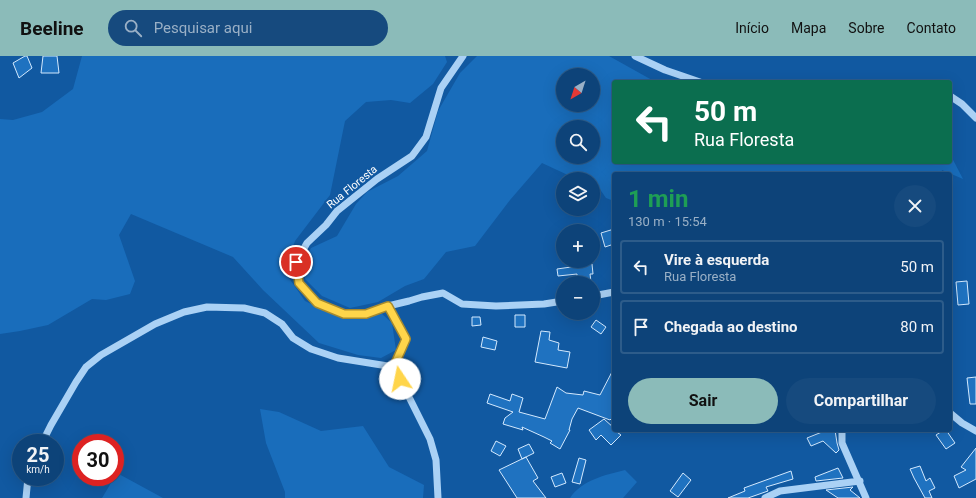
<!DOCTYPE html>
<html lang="pt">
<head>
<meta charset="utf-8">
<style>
  :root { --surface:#0d4379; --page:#164a7e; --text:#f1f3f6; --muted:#9ab0c6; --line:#2d5c8a; --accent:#8bbbb9 }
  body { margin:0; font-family:Roboto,sans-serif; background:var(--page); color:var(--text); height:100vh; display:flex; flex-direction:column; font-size:15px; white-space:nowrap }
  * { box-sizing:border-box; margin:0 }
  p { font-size:13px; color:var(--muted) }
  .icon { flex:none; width:22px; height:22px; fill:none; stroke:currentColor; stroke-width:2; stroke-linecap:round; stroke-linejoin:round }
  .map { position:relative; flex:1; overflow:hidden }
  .sheet { position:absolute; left:612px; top:116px; width:340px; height:260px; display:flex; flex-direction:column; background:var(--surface); border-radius:4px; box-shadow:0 4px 16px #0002,0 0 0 1px var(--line) }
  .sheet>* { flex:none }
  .banner { position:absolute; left:612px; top:24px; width:340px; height:84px; border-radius:4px; box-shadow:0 4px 16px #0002,0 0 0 1px var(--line); background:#0b6e4f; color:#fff; overflow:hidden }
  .needle { width:26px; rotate:219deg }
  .controls { position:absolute; left:556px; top:12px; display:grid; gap:8px }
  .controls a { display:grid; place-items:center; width:44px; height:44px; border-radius:50%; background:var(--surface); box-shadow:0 4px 16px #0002,0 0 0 1px var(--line); font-size:20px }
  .speed { position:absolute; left:12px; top:378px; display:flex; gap:8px; font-size:20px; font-weight:700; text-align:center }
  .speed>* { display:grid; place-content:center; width:52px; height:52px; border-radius:50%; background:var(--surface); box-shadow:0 4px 16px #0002,0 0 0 1px var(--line); line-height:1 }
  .speed small { font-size:10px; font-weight:400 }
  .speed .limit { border:6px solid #d22; background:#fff; color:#111 }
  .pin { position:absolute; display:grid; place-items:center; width:34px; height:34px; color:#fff; margin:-17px; border:2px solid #fff; border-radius:50%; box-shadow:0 1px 4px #0007 }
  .me { position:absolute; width:44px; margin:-22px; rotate:349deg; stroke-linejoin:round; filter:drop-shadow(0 0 3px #0008) }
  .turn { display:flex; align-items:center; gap:14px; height:84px; padding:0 16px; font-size:18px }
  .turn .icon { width:52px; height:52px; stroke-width:2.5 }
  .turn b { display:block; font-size:28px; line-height:34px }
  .round { display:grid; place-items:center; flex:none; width:42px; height:42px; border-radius:21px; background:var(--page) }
  .head { display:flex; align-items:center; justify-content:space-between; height:68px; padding:0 16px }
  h1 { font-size:24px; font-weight:700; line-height:30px; color:#1e9e55 }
  .primary-button { display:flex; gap:8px; margin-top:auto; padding:8px 16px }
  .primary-button a { flex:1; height:46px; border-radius:24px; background:var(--accent); color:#111; font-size:16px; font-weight:700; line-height:46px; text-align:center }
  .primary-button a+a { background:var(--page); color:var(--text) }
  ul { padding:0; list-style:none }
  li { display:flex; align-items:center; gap:12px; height:54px; margin:0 8px 6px; padding:0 8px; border:2px solid var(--line); border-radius:4px }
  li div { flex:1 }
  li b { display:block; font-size:15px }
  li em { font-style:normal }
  header { display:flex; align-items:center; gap:24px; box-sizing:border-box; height:56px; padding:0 20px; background:var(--accent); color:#111 }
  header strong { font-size:19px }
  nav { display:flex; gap:22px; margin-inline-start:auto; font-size:14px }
  .search { width:280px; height:36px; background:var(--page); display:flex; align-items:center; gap:10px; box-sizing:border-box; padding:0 14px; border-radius:22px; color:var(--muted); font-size:15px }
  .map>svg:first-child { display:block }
  .green { fill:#196dbb; fill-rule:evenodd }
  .building { fill:#1f72c0; stroke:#d3e9fe }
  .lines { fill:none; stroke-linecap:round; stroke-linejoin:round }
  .minor { stroke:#aad1f5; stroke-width:7 }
  .route-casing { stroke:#a68a30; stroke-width:10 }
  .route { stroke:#ffd54a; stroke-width:7 }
  .labels { text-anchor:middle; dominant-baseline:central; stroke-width:4; stroke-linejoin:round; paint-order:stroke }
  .street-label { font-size:11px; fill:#fff; stroke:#1159a1 }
</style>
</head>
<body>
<header>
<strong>Beeline</strong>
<div class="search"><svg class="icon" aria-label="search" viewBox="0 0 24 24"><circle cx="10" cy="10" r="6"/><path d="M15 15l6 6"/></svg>Pesquisar aqui</div>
<nav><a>Início</a><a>Mapa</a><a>Sobre</a><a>Contato</a></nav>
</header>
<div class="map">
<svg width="976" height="442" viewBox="0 0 976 442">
  <rect width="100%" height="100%" fill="#1159a1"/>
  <path class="green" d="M82 0H445L447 6 433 28 410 47 391 44 366 46 345 65 330 139 295 185 284 215 305 245 343 263 382 258 392 267 396 294 381 302 358 299 319 287 263 234 233 201 131 158 119 179 135 225 130 238 106 244 92 243 48 269 20 275 0 278V63L13 64 42 56 73 33Z
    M477 0H609L652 24 662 26H614V106H950V98L963 123 942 114 941 118H614V145L606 142 593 123 570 120 542 107 510 144 475 190 446 196 424 223 405 230 378 246 350 252 322 240 305 223 303 206 311 192 337 180 356 148 367 136 398 120 427 95 438 55 460 17ZM563 19H593V49H563ZM563 71H593V101H563Z
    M260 353 279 356 321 375 363 370 389 411 424 429 423 442H285V436L266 387Z
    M625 414 637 426 623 442H570C582 424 605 419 625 414Z
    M117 417 163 442H102Z"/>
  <path class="building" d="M25 0H27L32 12 19 22 13 7Z
    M43 0H57L59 17H41Z
    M614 173V188L605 191 601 177Z
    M592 208 593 218H590L591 226 577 227V218L558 220 557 213Z
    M967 225 969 248 958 249 956 226Z
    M515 259H525V271H515Z
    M472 261H480L481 269 472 270Z
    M596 264 606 271 601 278 591 271Z
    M541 275 550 276 549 284 559 287 558 294 570 296 567 312 535 306Z
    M483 281 497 285 495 294 481 291Z
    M614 312V360L610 364 578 352 572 363 569 374H570L560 393 550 387 552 385 544 381 522 371 523 374 503 368 505 362 513 356 487 347 490 338 510 345 512 338 523 342 519 356 545 363 557 331 566 337 583 339 584 335 600 339Z
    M976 321V348H970L967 322Z
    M604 363 614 372V374L621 379 611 389 601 379 596 384 589 374Z
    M822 374H835L837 387 839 394 836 397 823 385 811 390 807 382 822 376Z
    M944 374H946L955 387 946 393 936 379Z
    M496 385 506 390 500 400 491 395Z
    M529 388 534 397 522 403 518 393Z
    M976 392V423L959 432 954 420 966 414 961 411Z
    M526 401 538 422 533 425 546 442H517L499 414Z
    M579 402 586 404 580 428 572 426Z
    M920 410 926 425 930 422 935 432 929 435 932 442H925L914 422 910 413Z
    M838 412 843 422 816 425 815 421Z
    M791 415 793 423 766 431 768 435 748 442H728L745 435 744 432Z
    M562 417 566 427 555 431 551 421Z
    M683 417 691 424 678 441 670 435Z
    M853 431 850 434 860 442H838L826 434Z"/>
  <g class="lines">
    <path class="minor" d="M463 0 441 32 426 81 412 100 377 123 337 155 326 169 307 187 296 206 299 227 317 247 344 258 366 257 388 250 409 245 422 241 443 237 462 248 496 250 544 248 563 245
      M635 0 665 14 700 26
      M950 40 962 48 976 62
      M593 240 614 236
      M388 250 406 283 394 311
      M394 311 430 383 436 404 438 442
      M950 357 962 367 976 375
      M842 374V387L866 442
      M42 387 51 369 76 326 86 311 101 299 155 268 184 256 207 251 244 252 265 257 282 268 293 282 311 293 338 302 394 311
      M26 442 28 421
      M765 442 780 435 860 425"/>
  </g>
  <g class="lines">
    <defs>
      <path id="route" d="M296 206 299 227 317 247 344 258H366L388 250 406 283 394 310 400 323"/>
    </defs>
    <use href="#route" class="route-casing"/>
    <use href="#route" class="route"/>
  </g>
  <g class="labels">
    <g class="street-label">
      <text transform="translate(352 131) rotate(-39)">Rua Floresta</text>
    </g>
  </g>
</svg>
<div class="controls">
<a><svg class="needle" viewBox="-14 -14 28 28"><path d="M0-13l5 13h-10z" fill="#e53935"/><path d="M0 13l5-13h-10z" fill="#9ab0c6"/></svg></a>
<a><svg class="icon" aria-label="search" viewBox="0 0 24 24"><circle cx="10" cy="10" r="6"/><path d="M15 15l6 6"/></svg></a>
<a><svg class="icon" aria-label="layers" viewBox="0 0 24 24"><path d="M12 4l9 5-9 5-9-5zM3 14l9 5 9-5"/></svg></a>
<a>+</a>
<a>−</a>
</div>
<div class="speed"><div>25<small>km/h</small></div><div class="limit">30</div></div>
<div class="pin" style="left:296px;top:206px;background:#d93025"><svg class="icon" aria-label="arrive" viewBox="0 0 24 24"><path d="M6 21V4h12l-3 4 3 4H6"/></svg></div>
<svg class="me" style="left:400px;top:323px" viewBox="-20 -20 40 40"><circle r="19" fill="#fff"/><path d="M0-13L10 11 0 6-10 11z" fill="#ffd54a"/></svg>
<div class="banner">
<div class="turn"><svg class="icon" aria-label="left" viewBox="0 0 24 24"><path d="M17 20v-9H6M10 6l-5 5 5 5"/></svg><div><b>50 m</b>Rua Floresta</div></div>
</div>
<section class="sheet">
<div class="head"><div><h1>1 min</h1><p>130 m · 15:54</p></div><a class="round"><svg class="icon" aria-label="close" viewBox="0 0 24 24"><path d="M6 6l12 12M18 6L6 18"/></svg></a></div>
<ul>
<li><svg class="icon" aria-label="left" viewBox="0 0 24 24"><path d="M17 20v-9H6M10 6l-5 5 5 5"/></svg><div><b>Vire à esquerda</b><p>Rua Floresta</p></div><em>50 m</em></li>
<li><svg class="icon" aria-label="arrive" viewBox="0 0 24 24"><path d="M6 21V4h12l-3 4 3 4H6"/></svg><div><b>Chegada ao destino</b></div><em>80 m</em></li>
</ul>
<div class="primary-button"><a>Sair</a><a>Compartilhar</a></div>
</section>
</div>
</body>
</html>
